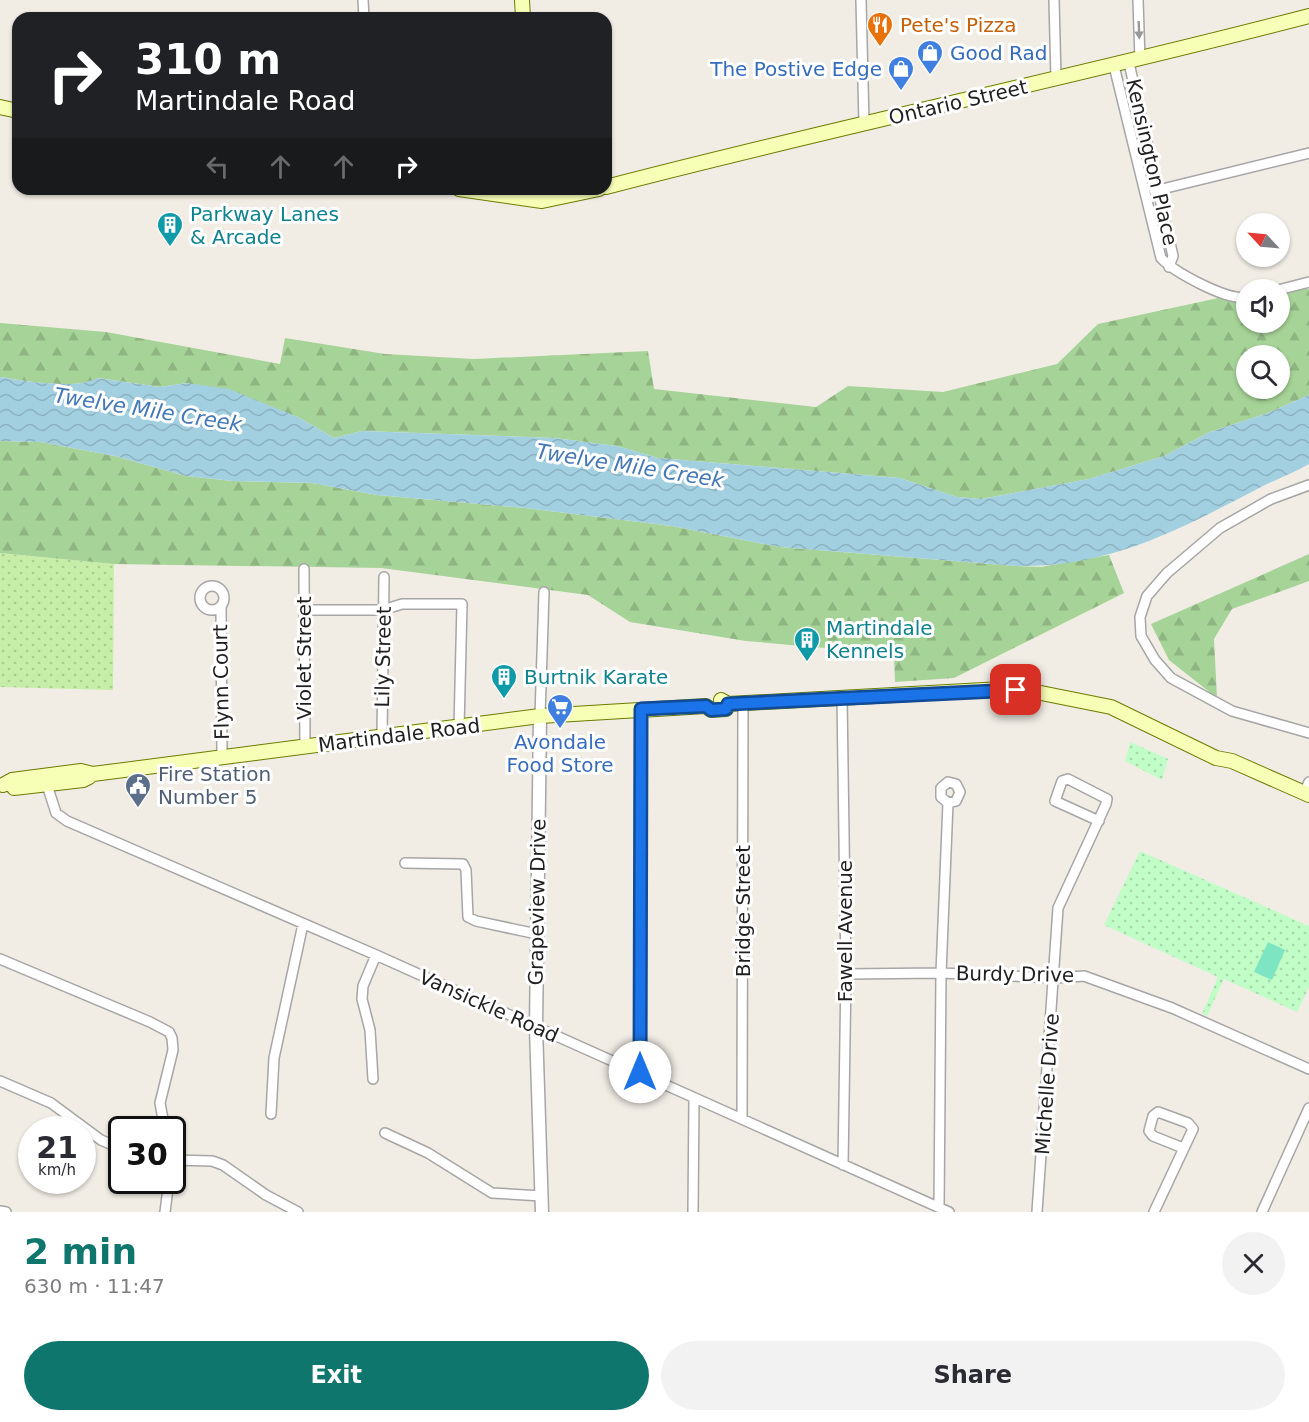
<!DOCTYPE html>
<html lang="en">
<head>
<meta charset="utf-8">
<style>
  :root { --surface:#fff; --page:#f2f2f3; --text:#2b2b33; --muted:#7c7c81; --accent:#0f766e }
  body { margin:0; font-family:"DejaVu Sans",sans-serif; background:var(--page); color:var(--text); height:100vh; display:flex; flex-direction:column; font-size:22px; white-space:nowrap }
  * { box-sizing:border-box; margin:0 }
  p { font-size:20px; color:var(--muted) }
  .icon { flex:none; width:33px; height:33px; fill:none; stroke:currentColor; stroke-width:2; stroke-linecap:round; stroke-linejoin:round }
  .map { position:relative; height:1212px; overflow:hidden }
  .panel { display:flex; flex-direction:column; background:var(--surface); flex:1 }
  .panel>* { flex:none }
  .guide { position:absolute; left:12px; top:12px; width:600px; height:183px; border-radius:18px; box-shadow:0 2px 4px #0004; background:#202124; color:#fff; overflow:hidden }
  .needle { width:39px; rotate:296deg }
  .tools { position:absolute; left:1236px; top:213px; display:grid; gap:12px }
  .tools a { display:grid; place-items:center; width:54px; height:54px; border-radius:50%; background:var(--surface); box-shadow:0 2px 4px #0004; font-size:30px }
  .speed { position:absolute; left:18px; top:1116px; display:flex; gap:12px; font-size:30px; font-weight:700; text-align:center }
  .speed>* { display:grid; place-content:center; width:78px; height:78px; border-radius:50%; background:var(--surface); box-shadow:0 2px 4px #0004; line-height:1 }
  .speed small { font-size:15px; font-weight:400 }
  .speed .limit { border:3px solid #111; border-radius:9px; background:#fff; color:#111 }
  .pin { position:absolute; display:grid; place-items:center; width:51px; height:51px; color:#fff; margin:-26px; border-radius:12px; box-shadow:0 3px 9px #0006 }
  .me { position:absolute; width:66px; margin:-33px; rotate:0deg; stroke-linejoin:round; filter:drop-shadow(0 0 4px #0008) }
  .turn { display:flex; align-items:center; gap:21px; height:126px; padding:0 24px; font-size:27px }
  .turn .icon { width:78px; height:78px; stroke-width:2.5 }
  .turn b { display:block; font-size:42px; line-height:51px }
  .lanes { display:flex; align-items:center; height:57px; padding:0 24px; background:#0003; justify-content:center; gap:30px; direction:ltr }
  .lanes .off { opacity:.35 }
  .round { display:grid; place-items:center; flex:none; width:63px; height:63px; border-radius:32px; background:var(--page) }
  .summary { display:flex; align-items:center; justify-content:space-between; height:102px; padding:0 24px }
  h1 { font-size:36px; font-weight:800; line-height:45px; color:var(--accent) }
  .primary-button { display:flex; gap:12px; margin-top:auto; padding:12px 24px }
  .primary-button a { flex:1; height:69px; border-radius:36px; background:var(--accent); color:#fff; font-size:24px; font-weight:800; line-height:69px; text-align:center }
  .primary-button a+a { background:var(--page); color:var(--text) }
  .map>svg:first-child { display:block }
  .grass { fill:url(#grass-dots) }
  .forest { fill:url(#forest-firs); fill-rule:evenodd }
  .park { fill:url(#park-dots) }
  .pitch { fill:#7ee5c2 }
  .water { fill:url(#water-waves) }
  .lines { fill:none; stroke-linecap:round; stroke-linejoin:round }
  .minor-casing { stroke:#a6a6a6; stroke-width:12 }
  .tertiary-casing { stroke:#a6a6a6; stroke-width:15 }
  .secondary-casing { stroke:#6a7d00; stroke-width:16 }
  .minor { stroke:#fff; stroke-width:9 }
  .tertiary { stroke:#fff; stroke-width:12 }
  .secondary { stroke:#f7feb6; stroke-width:14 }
  .oneway { fill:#9a9a9a }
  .route-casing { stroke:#114b97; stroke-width:15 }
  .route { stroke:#1a73e8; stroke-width:10 }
  .labels { text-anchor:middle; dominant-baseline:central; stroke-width:6; stroke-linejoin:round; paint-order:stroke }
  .food-label { font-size:20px; fill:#c56008; stroke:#fff; text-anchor:start }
  .shop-label { font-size:20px; fill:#366cbe; stroke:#fff; text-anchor:start }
  .street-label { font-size:20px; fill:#1f1f1f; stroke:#fff }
  .culture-label { font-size:20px; fill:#0d838f; stroke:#fff; text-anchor:start }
  .service-label { font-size:20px; fill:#4e5e75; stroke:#fff; text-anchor:start }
  .water-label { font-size:21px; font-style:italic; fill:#4578b6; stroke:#fff }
</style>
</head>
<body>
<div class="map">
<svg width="1309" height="1212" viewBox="0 0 1309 1212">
  <defs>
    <pattern id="grass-dots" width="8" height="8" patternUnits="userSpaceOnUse" patternTransform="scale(1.5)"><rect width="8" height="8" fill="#c7eea8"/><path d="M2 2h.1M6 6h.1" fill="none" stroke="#aacc90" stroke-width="1.8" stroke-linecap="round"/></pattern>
    <pattern id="forest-firs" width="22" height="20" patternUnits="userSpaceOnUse" patternTransform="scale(1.5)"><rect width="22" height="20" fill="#a6d397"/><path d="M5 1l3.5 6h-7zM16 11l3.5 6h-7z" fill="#8eb582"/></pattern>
    <pattern id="park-dots" width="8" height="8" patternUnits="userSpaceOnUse" patternTransform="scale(1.5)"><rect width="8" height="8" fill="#c0fdc7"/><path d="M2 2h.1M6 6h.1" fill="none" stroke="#a5d8aa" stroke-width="1.8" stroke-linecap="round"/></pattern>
    <pattern id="water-waves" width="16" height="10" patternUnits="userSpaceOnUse" patternTransform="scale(1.5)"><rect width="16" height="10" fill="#a3d0e1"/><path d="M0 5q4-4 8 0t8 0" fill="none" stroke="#8cb2c1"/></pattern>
  </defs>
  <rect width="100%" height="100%" fill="#f1ede5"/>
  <path class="grass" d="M0 553 114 564 113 690 0 687Z"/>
  <path class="forest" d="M1277 285 1309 289V395L1268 413 1210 432 1164 456 1089 479 981 499 957 497 900 478 658 458 617 446 555 438 362 431 334 438 298 417 187 383 160 387 98 378C79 390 23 381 0 377V323L106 332 280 364 285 338 385 354 474 359 648 351 654 389 816 407 848 386 943 392 1057 364 1098 324 1246 292V322H1280V290L1256 289ZM1246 356H1280V388H1246Z
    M0 441 40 442 115 456 186 476 233 481 312 483 377 495 525 508 672 526 780 547 1016 566 1041 567 1109 555 1124 593 954 678 895 682 894 654 746 641 630 622 588 595 381 568 114 564 0 553Z
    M1309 554V581L1232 609 1214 639 1217 698 1169 660 1151 624Z"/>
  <path class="park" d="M1130 742 1168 759 1162 780 1125 761Z
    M1140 851 1309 926V987L1297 1012 1224 979 1207 1016 1202 1014 1218 977 1104 925Z"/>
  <path class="pitch" d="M1268 942 1285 950 1272 980 1254 972Z"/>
  <path class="water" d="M0 377C23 381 79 390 97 378L160 387 187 383 229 389 298 417 334 438 362 431 555 438 617 446 658 458 900 478 957 497 981 499 1089 479 1164 456 1210 432 1268 413 1309 395V464C1294 473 1279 478 1263 486 1182 528 1111 568 1016 566L780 547 672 526 525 508 377 495 312 483 233 481 186 476 115 456 40 442 0 441Z"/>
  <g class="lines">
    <defs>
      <path id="minor" d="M363 0 364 18
        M861 0 864 123
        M1054 0 1056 79
        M1138 0 1140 60
        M1129 63 1173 256 1169 267
        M1114 66 1161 258C1174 272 1227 301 1246 297
        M1154 191 1309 153
        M1278 290 1309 282
        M1309 485 1271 499 1220 528 1167 573 1147 596 1140 617 1141 636 1155 660 1171 678 1232 711 1309 733
        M304 569 305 748
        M200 598a12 12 0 1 1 24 0a12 12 0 1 1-24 0Z
        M221 607 222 757
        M305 610H383L402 604H462L459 728
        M842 697 846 974 843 1165
        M540 716 544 592
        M382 738 384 577
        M948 782 956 784 960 792 956 801 948 803 941 797V788Z
        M47 785 56 813 67 821 376 955 949 1212
        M1304 793 1309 782
        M405 863 463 864 466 870 468 917 476 921 537 934
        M0 959 150 1022 169 1032 172 1038 173 1050 160 1103 165 1130
        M846 974 941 973 1056 978 1084 976 1172 1008 1309 1069
        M640 1072 641 709
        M373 1079 370 1030 362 999 363 986 376 955
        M0 1081 51 1103 101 1140 122 1149
        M271 1114 274 1058 303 924
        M742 1119 743 704
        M385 1133 428 1153 492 1193 542 1196
        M172 1160 212 1161 223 1165 266 1195 298 1212
        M939 1207 941 973 948 803
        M0 1211 6 1212
        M165 1212 169 1180
        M693 1212 694 1098
        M1037 1212 1058 908 1106 804 1107 799 1068 779 1062 781 1055 801 1099 821
        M1154 1212 1193 1129 1188 1123 1158 1112 1153 1116 1149 1131 1153 1136 1183 1148
        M1262 1212 1309 1108"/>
      <path id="tertiary" d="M540 716 536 1028 542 1212"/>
      <path id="secondary" d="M522 0 523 18
        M0 107 18 111
        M606 187C839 126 1076 77 1309 16
        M459 189 542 201 599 189
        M721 700 728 704 1002 689 1031 691 1111 707 1216 758 1232 761 1309 795
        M3 785 12 780 81 771 93 774 540 716 706 706 711 710 726 709 728 704
        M14 788 83 780 89 777"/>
    </defs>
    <use href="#minor" class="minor-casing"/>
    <use href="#tertiary" class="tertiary-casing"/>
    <use href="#secondary" class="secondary-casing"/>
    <use href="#minor" class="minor"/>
    <use href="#tertiary" class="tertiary"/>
    <use href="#secondary" class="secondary"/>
  </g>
  <defs><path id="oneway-solid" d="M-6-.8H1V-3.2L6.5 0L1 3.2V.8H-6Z" transform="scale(1.5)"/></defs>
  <use class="oneway" href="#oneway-solid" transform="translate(1139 30) rotate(88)"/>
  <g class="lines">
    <defs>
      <path id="route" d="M640 1072 641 709 706 706 711 710 726 709 728 704 1016 690"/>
    </defs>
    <use href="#route" class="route-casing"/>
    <use href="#route" class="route"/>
  </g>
  <defs>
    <symbol id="restaurant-pin" viewBox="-11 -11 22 30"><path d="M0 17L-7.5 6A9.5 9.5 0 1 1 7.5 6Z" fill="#e8710a" stroke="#fff"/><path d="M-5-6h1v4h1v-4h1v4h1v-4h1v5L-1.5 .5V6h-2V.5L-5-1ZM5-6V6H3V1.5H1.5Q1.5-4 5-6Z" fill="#fff"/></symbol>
    <symbol id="shop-pin" viewBox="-11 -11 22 30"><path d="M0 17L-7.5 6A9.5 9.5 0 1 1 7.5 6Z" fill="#3f7fe0" stroke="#fff"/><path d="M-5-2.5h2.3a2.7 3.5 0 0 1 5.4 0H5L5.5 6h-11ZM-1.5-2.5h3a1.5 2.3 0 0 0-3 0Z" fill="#fff"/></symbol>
    <symbol id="building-pin" viewBox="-11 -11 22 30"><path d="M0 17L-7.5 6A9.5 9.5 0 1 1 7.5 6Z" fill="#0f9aa8" stroke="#fff"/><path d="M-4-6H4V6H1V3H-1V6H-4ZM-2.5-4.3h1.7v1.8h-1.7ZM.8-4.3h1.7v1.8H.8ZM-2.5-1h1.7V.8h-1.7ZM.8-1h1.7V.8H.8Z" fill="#fff"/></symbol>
    <symbol id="supermarket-pin" viewBox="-11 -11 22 30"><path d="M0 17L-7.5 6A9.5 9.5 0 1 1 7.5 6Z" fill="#3f7fe0" stroke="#fff"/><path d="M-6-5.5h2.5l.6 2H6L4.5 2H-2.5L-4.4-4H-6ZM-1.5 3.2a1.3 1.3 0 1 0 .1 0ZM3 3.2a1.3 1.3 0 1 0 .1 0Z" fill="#fff"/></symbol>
    <symbol id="civic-pin" viewBox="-11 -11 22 30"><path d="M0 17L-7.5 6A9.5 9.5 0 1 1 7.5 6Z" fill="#5c6f8a" stroke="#fff"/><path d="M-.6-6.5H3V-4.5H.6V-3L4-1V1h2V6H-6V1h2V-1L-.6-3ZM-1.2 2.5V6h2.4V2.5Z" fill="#fff"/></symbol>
  </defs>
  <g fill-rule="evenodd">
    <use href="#restaurant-pin" x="865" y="10" width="30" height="40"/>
    <use href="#shop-pin" x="915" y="38" width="30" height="40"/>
    <use href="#shop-pin" x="886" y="54" width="30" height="40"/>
    <use href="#building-pin" x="155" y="210" width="30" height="40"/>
    <use href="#building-pin" x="792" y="625" width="30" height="40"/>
    <use href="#building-pin" x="489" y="662" width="30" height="40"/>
    <use href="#supermarket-pin" x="545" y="692" width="30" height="40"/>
    <use href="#civic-pin" x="123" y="771" width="30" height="40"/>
  </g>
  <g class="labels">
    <g class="food-label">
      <text x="900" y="25">Pete's Pizza</text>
    </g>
    <g class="shop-label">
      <text x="950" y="53">Good Rad</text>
      <text x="882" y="69" text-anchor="end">The Postive Edge</text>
      <text x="560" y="742" text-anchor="middle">Avondale<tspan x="560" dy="23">Food Store</tspan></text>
    </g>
    <g class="street-label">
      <text transform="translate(958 102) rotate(-13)">Ontario Street</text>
      <text transform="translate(1152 162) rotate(77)">Kensington Place</text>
      <text transform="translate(383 657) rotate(-89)">Lily Street</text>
      <text transform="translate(304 658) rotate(-90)">Violet Street</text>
      <text transform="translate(221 682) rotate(-91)">Flynn Court</text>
      <text transform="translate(399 735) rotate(-7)">Martindale Road</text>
      <text transform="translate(537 902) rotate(-89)">Grapeview Drive</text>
      <text transform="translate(743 911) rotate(-90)">Bridge Street</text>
      <text transform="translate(845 931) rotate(-90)">Fawell Avenue</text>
      <text transform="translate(1015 974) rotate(1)">Burdy Drive</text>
      <text transform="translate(489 1006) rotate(24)">Vansickle Road</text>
      <text transform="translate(1047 1084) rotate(-86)">Michelle Drive</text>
    </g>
    <g class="culture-label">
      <text x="190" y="214">Parkway Lanes<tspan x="190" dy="23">&amp; Arcade</tspan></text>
      <text x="826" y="628">Martindale<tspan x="826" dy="23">Kennels</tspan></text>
      <text x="524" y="677">Burtnik Karate</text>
    </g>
    <g class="service-label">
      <text x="158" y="774">Fire Station<tspan x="158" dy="23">Number 5</tspan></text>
    </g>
    <g class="water-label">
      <text transform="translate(148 410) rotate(9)">Twelve Mile Creek</text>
      <text transform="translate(630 466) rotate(9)">Twelve Mile Creek</text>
    </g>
  </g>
</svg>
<div class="tools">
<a><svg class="needle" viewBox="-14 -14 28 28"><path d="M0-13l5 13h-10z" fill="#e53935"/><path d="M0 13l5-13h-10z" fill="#7c7c81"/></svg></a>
<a><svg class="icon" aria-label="sound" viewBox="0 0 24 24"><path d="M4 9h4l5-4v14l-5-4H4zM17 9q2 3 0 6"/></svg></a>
<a><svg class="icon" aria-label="search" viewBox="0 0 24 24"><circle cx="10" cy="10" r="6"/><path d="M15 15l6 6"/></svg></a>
</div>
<div class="speed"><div>21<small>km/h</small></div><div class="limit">30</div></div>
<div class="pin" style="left:1016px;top:690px;background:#d93025"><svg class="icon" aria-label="arrive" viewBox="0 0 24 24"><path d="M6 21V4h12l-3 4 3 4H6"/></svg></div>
<svg class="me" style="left:640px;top:1072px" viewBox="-20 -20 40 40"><circle r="19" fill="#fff"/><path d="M0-13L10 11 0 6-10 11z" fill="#1a73e8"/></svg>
<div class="guide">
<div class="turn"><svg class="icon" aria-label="right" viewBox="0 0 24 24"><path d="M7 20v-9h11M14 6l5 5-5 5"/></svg><div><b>310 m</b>Martindale Road</div></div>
<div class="lanes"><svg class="icon off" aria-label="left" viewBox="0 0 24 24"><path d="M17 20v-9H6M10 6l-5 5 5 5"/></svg><svg class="icon off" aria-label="ahead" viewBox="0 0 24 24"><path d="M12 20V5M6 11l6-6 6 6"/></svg><svg class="icon off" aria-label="ahead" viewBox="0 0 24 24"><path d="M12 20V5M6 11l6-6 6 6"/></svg><svg class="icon" aria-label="right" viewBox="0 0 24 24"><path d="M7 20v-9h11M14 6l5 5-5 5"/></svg></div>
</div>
</div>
<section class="panel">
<div class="summary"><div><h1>2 min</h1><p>630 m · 11:47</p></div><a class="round"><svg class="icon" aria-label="close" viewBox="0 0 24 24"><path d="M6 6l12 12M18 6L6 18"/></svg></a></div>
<div class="primary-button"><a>Exit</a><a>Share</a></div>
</section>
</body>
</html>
